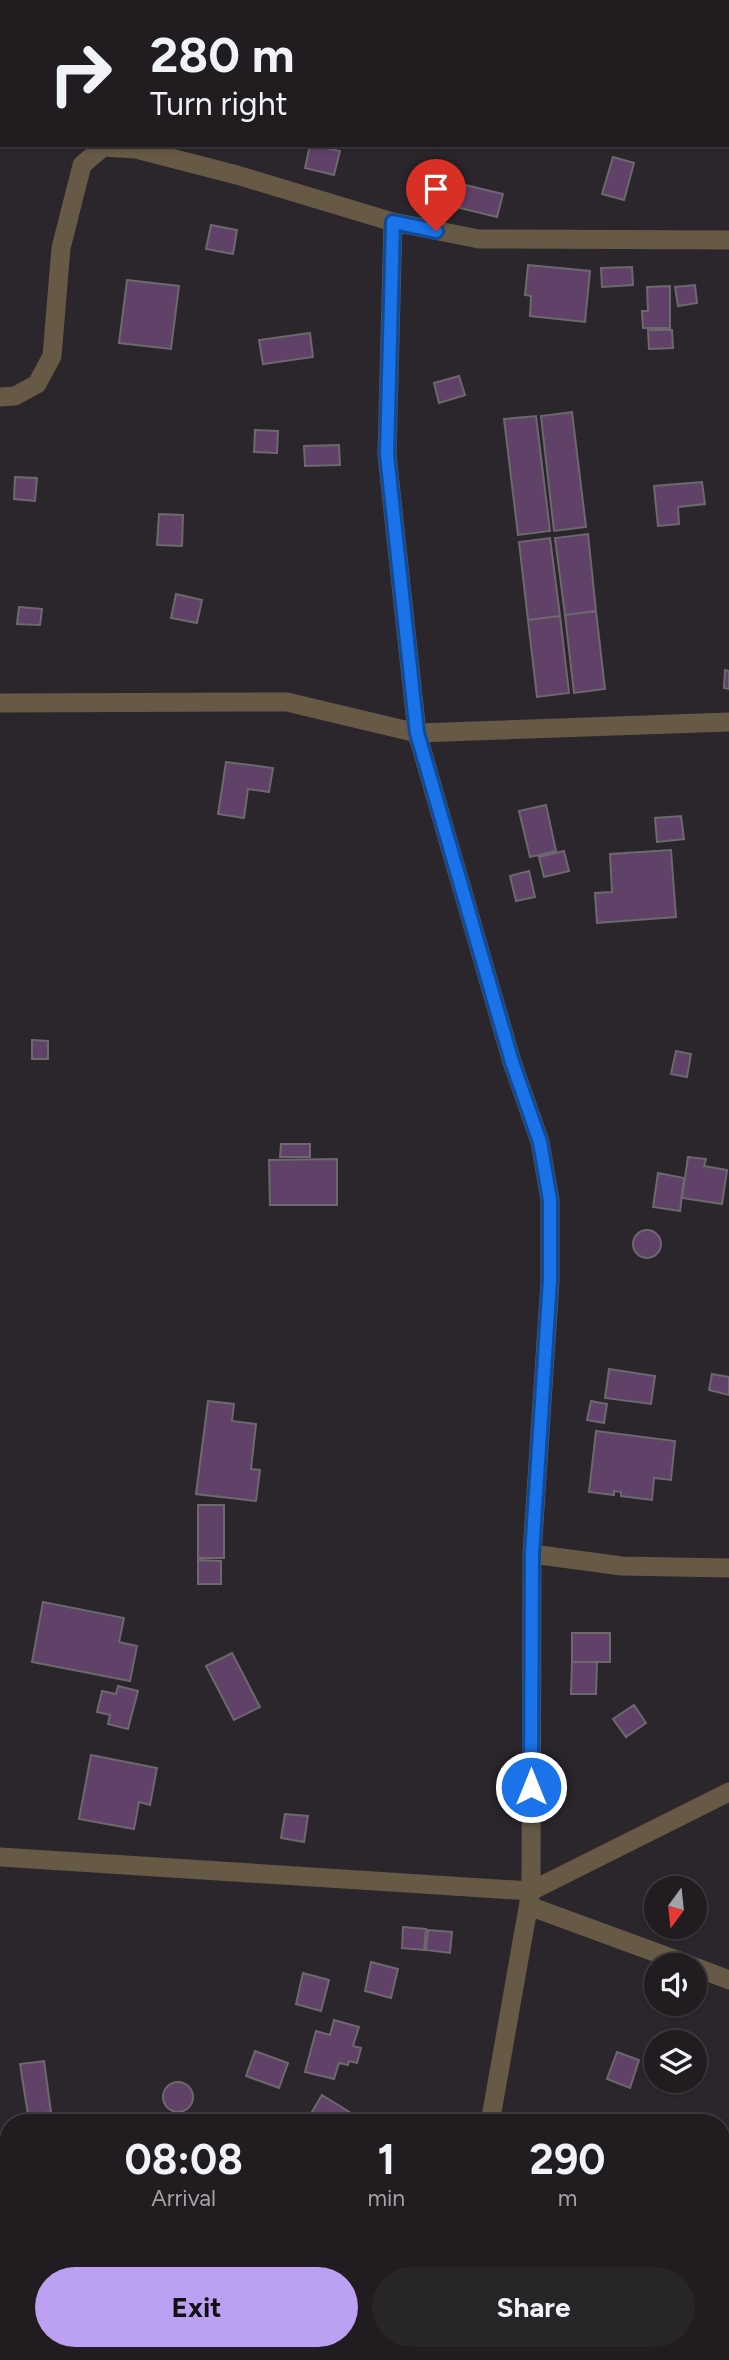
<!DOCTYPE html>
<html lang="en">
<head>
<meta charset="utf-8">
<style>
  :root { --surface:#201c20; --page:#282529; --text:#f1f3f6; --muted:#a2a1a5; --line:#3d3a3e; --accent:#bca0f2 }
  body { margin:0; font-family:Figtree,sans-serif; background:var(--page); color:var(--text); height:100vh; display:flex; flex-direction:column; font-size:26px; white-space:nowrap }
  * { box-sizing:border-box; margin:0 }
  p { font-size:23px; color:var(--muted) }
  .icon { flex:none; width:38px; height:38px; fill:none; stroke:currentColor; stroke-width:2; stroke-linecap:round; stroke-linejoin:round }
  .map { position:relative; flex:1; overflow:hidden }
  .drawer { position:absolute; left:0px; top:2114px; width:730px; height:247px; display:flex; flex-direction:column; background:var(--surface); border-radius:28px 28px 0 0; box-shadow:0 2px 5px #0004,0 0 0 2px var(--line) }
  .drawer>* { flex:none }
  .top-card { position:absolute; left:0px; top:0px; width:730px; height:147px; box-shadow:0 2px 5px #0004,0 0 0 2px var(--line); background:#201c20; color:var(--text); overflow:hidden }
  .needle { width:46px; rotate:195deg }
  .buttons { position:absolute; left:644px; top:1876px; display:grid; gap:14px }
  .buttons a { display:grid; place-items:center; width:63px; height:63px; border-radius:50%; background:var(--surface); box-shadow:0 2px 5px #0004,0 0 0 2px var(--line); font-size:35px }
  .pin { position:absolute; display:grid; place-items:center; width:60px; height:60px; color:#fff; margin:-72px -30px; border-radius:50% 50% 50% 0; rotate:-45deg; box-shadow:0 0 7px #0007 }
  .pin .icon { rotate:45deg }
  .me { position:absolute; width:77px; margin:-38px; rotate:0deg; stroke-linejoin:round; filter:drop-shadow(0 0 5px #0008) }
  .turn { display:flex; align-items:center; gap:24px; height:147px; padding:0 35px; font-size:32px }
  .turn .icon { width:91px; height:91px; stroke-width:2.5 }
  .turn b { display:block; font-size:49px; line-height:60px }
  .eta { display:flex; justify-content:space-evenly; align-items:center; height:119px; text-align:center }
  .eta b { font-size:42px; font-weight:700; line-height:49px }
  .button { display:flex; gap:14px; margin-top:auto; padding:14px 35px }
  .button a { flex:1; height:80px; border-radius:42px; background:var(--accent); color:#111; font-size:28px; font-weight:700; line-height:80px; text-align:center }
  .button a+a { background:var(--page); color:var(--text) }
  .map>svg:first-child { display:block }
  .building { fill:#604168; stroke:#6c686d; stroke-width:2 }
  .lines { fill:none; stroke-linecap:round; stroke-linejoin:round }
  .minor { stroke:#665946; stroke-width:19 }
  .route-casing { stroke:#114b97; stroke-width:18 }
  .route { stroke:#1a73e8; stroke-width:12 }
</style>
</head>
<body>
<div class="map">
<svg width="729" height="2360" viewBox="0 0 729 2360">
  <rect width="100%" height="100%" fill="#2a262b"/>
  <path class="building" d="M357 0H426L357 2Z
    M666 0H693L665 2Z
    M310 145 340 151 334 175 305 168Z
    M613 157 634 163 624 200 602 194Z
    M457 183 503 194 497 217 452 206Z
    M211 225 237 230 233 254 206 249Z
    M528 265 590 271 585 322 530 316 531 296 525 295Z
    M632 267 633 285 602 287 601 268Z
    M127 280 179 286 171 349 119 343Z
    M695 285 697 303 678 306 675 287Z
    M670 286V328H643L642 311H648L647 287Z
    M648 330H672L673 348 649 349Z
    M310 333 313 357 263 364 259 340Z
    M459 376 465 395 439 403 434 383Z
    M572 412 586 527 554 531 541 416Z
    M536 416 550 531 518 535 504 419Z
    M255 430 278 431 277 453 254 452Z
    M339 445 340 465 305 466 304 446Z
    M15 477 37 478 35 501 14 499Z
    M702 482 705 504 678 507 679 524 658 526 654 486Z
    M159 514 183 515 182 546 157 545Z
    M588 534 596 611 565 615 555 538Z
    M550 538 560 616 528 620 519 542Z
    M176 594 202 600 197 623 171 618Z
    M19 607 42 609 40 625 17 624Z
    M596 611 605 689 574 693 565 615Z
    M560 616 569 693 537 697 528 620Z
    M725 670 729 671V689L724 688Z
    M226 762 273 768 269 792 248 789 244 818 218 814Z
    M546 805 556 851 530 857 519 811Z
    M681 816 684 839 657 842 655 818Z
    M671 850 676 917 597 923 595 893 612 892 610 854Z
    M564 851 569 871 544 877 539 857Z
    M529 871 535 897 516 901 510 876Z
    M32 1040 48 1041V1059H32Z
    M676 1051 691 1054 687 1077 671 1074Z
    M281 1144H310V1157H280Z
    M688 1157 706 1159 704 1166 727 1170 722 1204 682 1198Z
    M337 1159V1205H270L269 1160Z
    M658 1173 684 1178 680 1211 653 1207Z
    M633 1244a14 14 0 1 1 28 0a14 14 0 1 1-28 0Z
    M609 1369 655 1376 651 1404 605 1398Z
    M712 1374 729 1377V1395L709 1390Z
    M208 1401 234 1404 232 1421 256 1424 251 1469 260 1470 256 1501 196 1494Z
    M591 1401 607 1404 604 1423 587 1420Z
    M596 1431 675 1441 671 1480 654 1478 652 1500 621 1496V1492L614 1491V1495L589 1492Z
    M198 1505H224V1558H198Z
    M198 1560 221 1561V1584H198Z
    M43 1602 124 1618 119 1642 137 1646 130 1681 32 1662Z
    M572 1633H610V1662H572Z
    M232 1653 260 1707 234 1720 206 1666Z
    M572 1662H597L596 1694H571Z
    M118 1686 138 1691 128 1729 108 1724 110 1715 97 1712 102 1691 116 1694Z
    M634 1705 646 1723 626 1737 613 1719Z
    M91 1755 157 1768 150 1805 139 1802 134 1829 79 1819Z
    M285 1814 308 1816 304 1842 281 1838Z
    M403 1927 426 1929 424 1950 402 1948Z
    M428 1930 452 1932 450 1953 426 1950Z
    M371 1962 398 1969 391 1998 365 1991Z
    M303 1973 329 1980 321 2011 296 2004Z
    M334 2020 359 2027 353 2046 361 2048 357 2063 349 2061 348 2065 339 2063 334 2079 305 2072 316 2031 330 2035Z
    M255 2051 288 2063 279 2088 246 2076Z
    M617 2052 639 2060 630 2088 607 2079Z
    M44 2061 51 2112 28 2115 20 2064Z
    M163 2097a15 15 0 1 1 30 0a15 15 0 1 1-30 0Z
    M322 2095 364 2121 363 2123H319L309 2117Z
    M110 2114 147 2119V2123H108Z
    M721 2205 729 2206V2224L721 2223Z
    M721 2279 729 2280V2331H721Z
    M603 2354 624 2360H601Z"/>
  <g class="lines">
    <path class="minor" d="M393 222 387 455 417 733 512 1062 540 1142 550 1200V1281L532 1554 531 1891 729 1792
      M0 397 15 396 37 384 52 356 61 248 82 165 103 147 136 149 237 175 393 222 479 239 729 240
      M0 703 287 702 417 733 729 722
      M532 1554 622 1566 729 1568
      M0 1857 531 1891 490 2123
      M529 1906 690 1965
      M695 1967 729 1980
      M0 2311 9 2314
      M114 2352 130 2360
      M454 2360 455 2352"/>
  </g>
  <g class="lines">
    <defs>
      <path id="route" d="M436 231 393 222 387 455 417 733 512 1062 540 1142 550 1200V1280L532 1554 531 1787"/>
    </defs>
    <use href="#route" class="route-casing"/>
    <use href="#route" class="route"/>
  </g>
</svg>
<div class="buttons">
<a><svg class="needle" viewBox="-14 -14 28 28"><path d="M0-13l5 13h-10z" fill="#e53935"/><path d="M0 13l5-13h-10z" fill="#a2a1a5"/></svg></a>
<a><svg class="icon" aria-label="sound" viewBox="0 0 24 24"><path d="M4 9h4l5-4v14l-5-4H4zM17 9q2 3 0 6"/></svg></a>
<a><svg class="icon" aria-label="layers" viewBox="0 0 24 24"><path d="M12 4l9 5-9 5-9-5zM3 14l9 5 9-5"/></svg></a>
</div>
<div class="pin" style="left:436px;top:231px;background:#d93025"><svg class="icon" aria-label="arrive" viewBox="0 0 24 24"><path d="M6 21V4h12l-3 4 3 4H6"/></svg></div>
<svg class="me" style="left:531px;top:1787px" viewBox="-20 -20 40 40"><circle r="17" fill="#1a73e8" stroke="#fff" stroke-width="3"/><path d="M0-11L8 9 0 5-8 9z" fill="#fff"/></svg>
<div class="top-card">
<div class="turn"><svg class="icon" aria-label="right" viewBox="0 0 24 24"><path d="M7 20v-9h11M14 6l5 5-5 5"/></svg><div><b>280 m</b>Turn right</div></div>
</div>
<section class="drawer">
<div class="eta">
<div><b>08:08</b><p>Arrival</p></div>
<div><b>1</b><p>min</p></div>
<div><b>290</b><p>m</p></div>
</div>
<div class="button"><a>Exit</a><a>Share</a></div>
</section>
</div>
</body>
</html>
